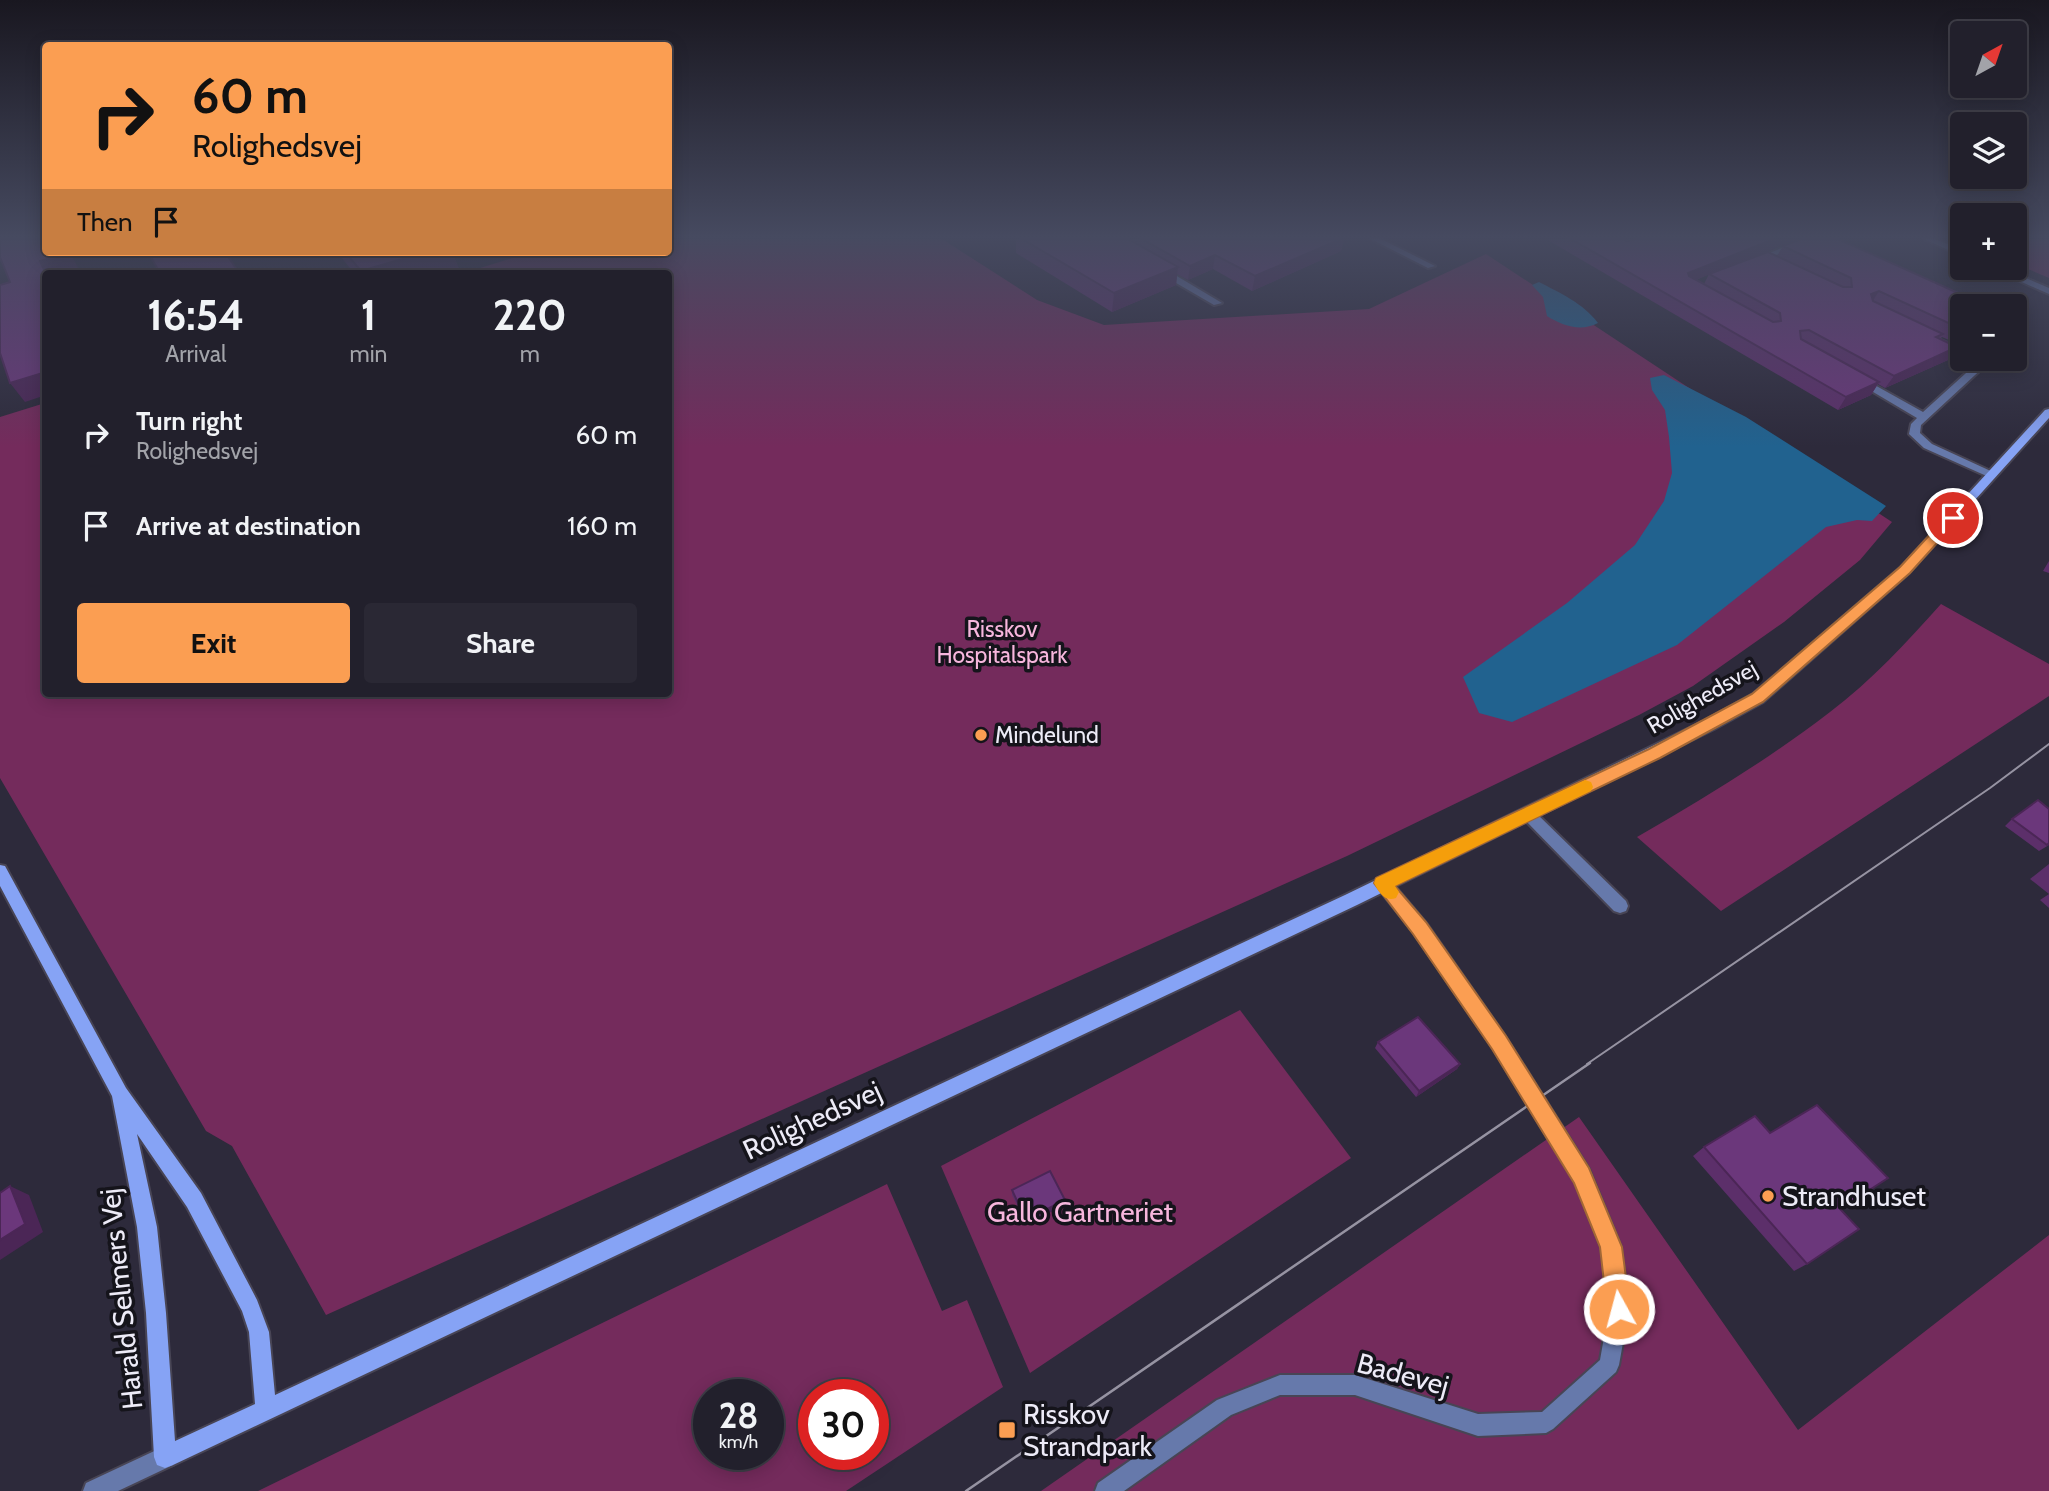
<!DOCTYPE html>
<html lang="en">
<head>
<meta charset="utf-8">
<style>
  :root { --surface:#22202c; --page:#2a2834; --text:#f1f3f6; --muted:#a2a3a9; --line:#3f3e48; --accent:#fb9e52 }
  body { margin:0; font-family:Cabin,sans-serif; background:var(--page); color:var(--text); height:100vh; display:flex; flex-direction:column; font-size:26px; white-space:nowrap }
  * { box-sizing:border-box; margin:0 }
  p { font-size:23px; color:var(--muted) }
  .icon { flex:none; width:38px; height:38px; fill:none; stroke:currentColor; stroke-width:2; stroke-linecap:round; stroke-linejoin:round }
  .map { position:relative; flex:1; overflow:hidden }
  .side { position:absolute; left:42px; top:270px; width:630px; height:427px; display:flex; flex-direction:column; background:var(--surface); border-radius:7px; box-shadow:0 4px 18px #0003,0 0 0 2px var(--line) }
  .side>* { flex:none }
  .banner { position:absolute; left:42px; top:42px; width:630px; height:214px; border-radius:7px; box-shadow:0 4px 18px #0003,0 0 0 2px var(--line); background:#fb9e52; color:#111; overflow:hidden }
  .needle { width:46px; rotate:40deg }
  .buttons { position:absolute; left:1950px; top:21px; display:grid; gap:14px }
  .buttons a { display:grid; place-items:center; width:77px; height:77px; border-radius:7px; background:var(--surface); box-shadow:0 4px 18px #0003,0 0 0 2px var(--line); font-size:35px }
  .speed { position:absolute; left:693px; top:1379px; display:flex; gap:14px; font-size:35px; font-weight:700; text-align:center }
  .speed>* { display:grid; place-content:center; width:91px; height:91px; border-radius:50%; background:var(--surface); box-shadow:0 4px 18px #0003,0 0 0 2px var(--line); line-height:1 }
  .speed small { font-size:18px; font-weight:400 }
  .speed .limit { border:10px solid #d22; background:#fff; color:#111 }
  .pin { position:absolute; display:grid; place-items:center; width:60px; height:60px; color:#fff; margin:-30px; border:4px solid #fff; border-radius:50%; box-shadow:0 2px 7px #0007 }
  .me { position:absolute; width:77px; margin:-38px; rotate:353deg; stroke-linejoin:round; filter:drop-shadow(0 0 5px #0008) }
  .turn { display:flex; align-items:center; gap:24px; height:147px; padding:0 35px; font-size:32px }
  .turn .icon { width:91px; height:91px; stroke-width:2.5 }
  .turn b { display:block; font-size:49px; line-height:60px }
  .then { display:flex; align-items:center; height:66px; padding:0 35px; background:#0003; gap:14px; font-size:26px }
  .eta { display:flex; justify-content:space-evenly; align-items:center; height:119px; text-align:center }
  .eta b { font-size:42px; font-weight:700; line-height:49px }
  .cta { display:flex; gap:14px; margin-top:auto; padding:14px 35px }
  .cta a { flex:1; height:80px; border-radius:7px; background:var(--accent); color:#111; font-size:28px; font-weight:700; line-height:80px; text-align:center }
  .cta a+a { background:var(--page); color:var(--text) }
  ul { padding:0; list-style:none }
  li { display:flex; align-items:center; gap:21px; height:91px; padding:0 35px }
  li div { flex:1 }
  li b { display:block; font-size:26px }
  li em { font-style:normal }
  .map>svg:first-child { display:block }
  .green { fill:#742b5c; fill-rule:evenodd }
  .water { fill:#21628f }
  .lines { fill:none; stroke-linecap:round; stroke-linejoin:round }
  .lane-casing { stroke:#484555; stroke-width:4 }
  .street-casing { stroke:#484555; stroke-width:4 }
  .secondary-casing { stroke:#484555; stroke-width:4 }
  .lane { fill:#6679ab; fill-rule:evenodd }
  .street { fill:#6679ab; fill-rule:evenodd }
  .secondary { fill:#86a3f5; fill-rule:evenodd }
  .tram-far1 { stroke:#9693a2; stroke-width:2 }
  .tram { stroke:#9693a2; stroke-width:2.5 }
  .wall { fill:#5c2f6a; fill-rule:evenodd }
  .shaded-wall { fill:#4b2656 }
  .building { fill:#6b377b; stroke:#4b2656; stroke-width:2 }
  .route { fill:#fb9e52; stroke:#a36735; stroke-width:2 }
  .slow { fill:#f59e0b }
  .poi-dot { fill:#fb9e52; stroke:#15141b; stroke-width:2.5 }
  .labels { text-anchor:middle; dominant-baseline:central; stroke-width:7; stroke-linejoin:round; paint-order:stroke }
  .park-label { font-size:23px; fill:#f7b6dd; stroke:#15141b }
  .street-label { font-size:23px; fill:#edebf7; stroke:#15141b }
  .poi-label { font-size:23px; fill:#edebf7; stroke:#15141b; text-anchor:start }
  .near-street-label { font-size:28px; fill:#edebf7; stroke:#15141b }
  .near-poi-label { font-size:28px; fill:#edebf7; stroke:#15141b; text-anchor:start }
  .near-park-label { font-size:28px; fill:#f7b6dd; stroke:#15141b }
</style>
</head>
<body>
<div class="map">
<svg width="2049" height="1491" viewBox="0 0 2049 1491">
  <rect width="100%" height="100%" fill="#2d2a3b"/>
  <path class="green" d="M669 239H942L1037 300 1104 325 1369 309 1486 254 1892 522 1860 560 1784 622 1693 686 1639 715 1347 856 326 1315 232 1146 206 1131 0 778V417L45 403 46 693H668V273H464L532 252H668Z
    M2014 239H2049V278L2014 263Z
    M1941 604 2049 664V696L1721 911 1637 837C1703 799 1769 759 1830 712 1871 681 1907 642 1941 604Z
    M1240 1010 1351 1158 1030 1373 941 1166Z
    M1579 1117 1798 1430 2049 1235V1491H1041Z
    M887 1184 942 1311 967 1300 1003 1387 846 1491H258ZM709 1395H768V1454H709ZM814 1395H873V1454H814Z"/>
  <path class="water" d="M1539 282C1560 293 1583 303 1598 323 1581 332 1563 326 1547 316L1543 297 1532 285Z
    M1664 375 1746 417 1886 506 1872 521 1857 520 1826 527 1677 645 1512 722 1479 713 1463 677 1567 603 1635 545 1664 501 1672 473 1669 437 1665 410 1652 390 1650 378Z"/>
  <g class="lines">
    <defs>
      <path id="lane" d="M1528 808 1533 810 1626 901 1628 906 1626 911 1620 913 1614 911 1523 818 1521 814 1523 810Z"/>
      <path id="street" d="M1371 239H1381L1435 266 1428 268Z
        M1804 239H1815L1757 263 1750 261Z
        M1924 239H1935L1962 250V256Z
        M1990 268H2002L2049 288V294Z
        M1159 269H1165L1222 303 1214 305 1159 273Z
        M2014 319 2024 324 2014 332Z
        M1941 340 1962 349V356L1938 345 1936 343Z
        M1970 359H1982L1988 363 1921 425 1920 433 1932 444 1995 473V477L1991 478 1924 448 1909 434 1911 424 1917 418 1853 380 1862 378 1923 412 1976 364Z
        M1383 876 1388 878 1426 923 1505 1036 1589 1169 1621 1247 1629 1309 1619 1365 1616 1372 1553 1429 1546 1433 1478 1436 1355 1395H1280L1231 1415 1124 1491H1095L1098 1483 1217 1400 1280 1375H1355L1478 1414 1542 1412 1600 1360 1609 1309 1601 1247 1575 1182 1493 1048 1414 933 1378 888 1375 883 1378 878Z
        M165 1446 173 1449 176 1457 173 1465 118 1491H83L86 1483Z"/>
      <path id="secondary" d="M2049 409V418L1909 573 1763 702 1714 729 1357 905 173 1465 165 1468 157 1465 154 1457 146 1313 137 1227 112 1096 0 886V865L5 866 126 1088 201 1193 257 1300 269 1332 275 1395 1345 895 1704 721 1753 694 1901 567 2045 410ZM137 1134 187 1207 242 1311 249 1332 255 1404 175 1441 166 1313 157 1227Z"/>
    </defs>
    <use href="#lane" class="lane-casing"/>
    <use href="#street" class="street-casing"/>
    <use href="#secondary" class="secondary-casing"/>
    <use href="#lane" class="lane"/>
    <use href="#street" class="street"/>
    <use href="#secondary" class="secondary"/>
    <path class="tram-far1" d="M1587 1064 1990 788 2049 744"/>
    <path class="tram" d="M966 1491 1590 1063"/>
  </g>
  <path class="wall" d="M1016 239H1086L1088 240 1091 239H1344L1341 251 1252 291 1213 269 1188 280 1177 274 1176 285 1112 312 1016 253Z
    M1546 239H1798L1709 274 1777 256 1783 246 1962 306V334L1949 340 1942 337 1940 339 1957 347 1948 360 1885 388 1878 384 1871 395 1838 410ZM1709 274 1704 284 1696 280Z
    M337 252H452L459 269 445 273H354Z
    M2049 561V573L2043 571Z
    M2049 809V845L2039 851 2005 826 2012 819Z
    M2049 864V908L2040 900 2049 894 2030 879Z
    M1378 1042 1460 1064 1457 1069 1416 1097 1375 1048Z
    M1770 1133 1840 1209 1807 1264 1794 1271 1693 1156 1704 1147Z
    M1012 1190 1065 1200V1205L1026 1224 1012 1195Z"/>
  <path class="shaded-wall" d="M1341 239H1344L1341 251 1252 291 1255 276Z
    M1774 239H1798L1683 285 1688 273Z
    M67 252H70L80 272 46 273 40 261Z
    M426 252H452L459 269 445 273H361V271Z
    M1215 255 1213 269 1188 280 1190 266Z
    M1178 267 1176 285 1112 312 1114 293Z
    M1879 291 1871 304V294Z
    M1962 325V334L1949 340 1957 327Z
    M1957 347 1948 360 1885 388 1894 376Z
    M46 372V395L25 402 10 383Z
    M1879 382 1871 395 1838 410 1846 397Z
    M1460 1064 1457 1069 1416 1097 1419 1091Z
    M10 1186 29 1195 43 1232 0 1260V1240Z
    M1065 1200V1205L1026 1224V1220Z"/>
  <path class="building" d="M0 239H46V252H67L68 254 40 261 46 274V372L10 383 0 353V285L10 282 0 257Z
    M1022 239H1086L1088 240 1091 239H1128L1178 267 1114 293Z
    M1142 239H1341L1255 276 1215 255 1190 266Z
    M1571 239H1623L1627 241 1637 239H1774L1688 273 1689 276 1773 322 1781 321 1780 313 1709 274 1768 252 1843 287H1852L1851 278 1783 246 1801 239H1838L1987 306H1962V325L1957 327 1879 291 1871 294 1873 301 1943 334 1936 337 1957 347 1894 376 1809 330 1800 331 1801 339 1879 382 1846 397Z
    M148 252H225L239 273H160Z
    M345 252H426L361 271Z
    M2038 800 2049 809V843L2047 845 2012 819Z
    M1418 1017 1460 1064 1419 1091 1378 1042Z
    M1817 1105 1888 1178 1840 1209 1859 1229 1807 1264 1704 1147 1755 1116 1770 1133Z
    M1050 1171 1065 1200 1026 1220 1012 1190Z
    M10 1186 25 1224 0 1240V1193Z"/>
  <linearGradient id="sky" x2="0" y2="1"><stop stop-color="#191720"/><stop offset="0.53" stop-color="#464a60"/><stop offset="1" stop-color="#464a60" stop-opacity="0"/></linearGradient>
  <rect width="2049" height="447" fill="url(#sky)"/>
  <path class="route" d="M1953 514 1959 518 1957 521 1910 573 1763 702 1660 758 1395 886 1426 922 1506 1036 1589 1168 1622 1247 1630 1309 1627 1317 1619 1321 1611 1317 1607 1309 1600 1247 1574 1183 1492 1049 1413 934 1374 883 1376 878 1649 749 1752 694 1900 567 1948 515Z"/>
  <path class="slow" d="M1585 780 1591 782 1593 787 1591 791 1395 886 1399 892 1396 898C1385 902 1379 893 1374 883L1376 878Z"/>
  <g class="poi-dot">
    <circle cx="981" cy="735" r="7"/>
    <circle cx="1768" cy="1196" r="7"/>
    <rect x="998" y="1421" width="18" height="18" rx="3.5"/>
  </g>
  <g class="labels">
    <g class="park-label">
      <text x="1002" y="629">Risskov<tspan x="1002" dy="26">Hospitalspark</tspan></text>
    </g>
    <g class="street-label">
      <text transform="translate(1702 697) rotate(-30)">Rolighedsvej</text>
    </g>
    <g class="poi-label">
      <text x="995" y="735">Mindelund</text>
    </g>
    <g class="near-street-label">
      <text transform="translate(812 1120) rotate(-25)">Rolighedsvej</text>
      <text transform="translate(121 1299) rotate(-96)">Harald Selmers Vej</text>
      <text transform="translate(1403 1374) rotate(15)">Badevej</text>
    </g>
    <g class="near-poi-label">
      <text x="1782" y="1196">Strandhuset</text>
      <text x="1023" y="1414">Risskov<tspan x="1023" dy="32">Strandpark</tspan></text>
    </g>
    <g class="near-park-label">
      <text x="1080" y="1212">Gallo Gartneriet</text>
    </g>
  </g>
</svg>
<div class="buttons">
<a><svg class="needle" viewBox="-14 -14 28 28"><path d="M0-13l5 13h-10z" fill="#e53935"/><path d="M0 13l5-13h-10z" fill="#a2a3a9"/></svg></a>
<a><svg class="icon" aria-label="layers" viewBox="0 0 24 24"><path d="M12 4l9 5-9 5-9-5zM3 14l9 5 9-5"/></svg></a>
<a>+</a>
<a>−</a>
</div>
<div class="speed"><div>28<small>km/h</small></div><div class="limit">30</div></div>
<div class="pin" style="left:1953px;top:518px;background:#d93025"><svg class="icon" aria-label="arrive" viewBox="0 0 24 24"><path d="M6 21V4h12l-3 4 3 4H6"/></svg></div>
<svg class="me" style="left:1619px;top:1309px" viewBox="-20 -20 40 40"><circle r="17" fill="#fb9e52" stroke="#fff" stroke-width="3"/><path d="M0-11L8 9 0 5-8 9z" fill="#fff"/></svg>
<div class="banner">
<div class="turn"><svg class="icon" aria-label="right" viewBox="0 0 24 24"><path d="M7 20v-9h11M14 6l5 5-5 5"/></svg><div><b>60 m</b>Rolighedsvej</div></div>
<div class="then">Then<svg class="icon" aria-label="arrive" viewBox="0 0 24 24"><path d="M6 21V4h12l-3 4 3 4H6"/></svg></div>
</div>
<section class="side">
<div class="eta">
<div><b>16:54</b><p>Arrival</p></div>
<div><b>1</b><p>min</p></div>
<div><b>220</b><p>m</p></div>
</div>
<ul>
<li><svg class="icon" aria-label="right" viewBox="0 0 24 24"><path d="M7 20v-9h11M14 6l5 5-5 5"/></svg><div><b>Turn right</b><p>Rolighedsvej</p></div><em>60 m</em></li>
<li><svg class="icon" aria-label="arrive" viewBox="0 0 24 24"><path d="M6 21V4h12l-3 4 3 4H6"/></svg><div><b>Arrive at destination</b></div><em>160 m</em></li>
</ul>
<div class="cta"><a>Exit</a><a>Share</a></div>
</section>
</div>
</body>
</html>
